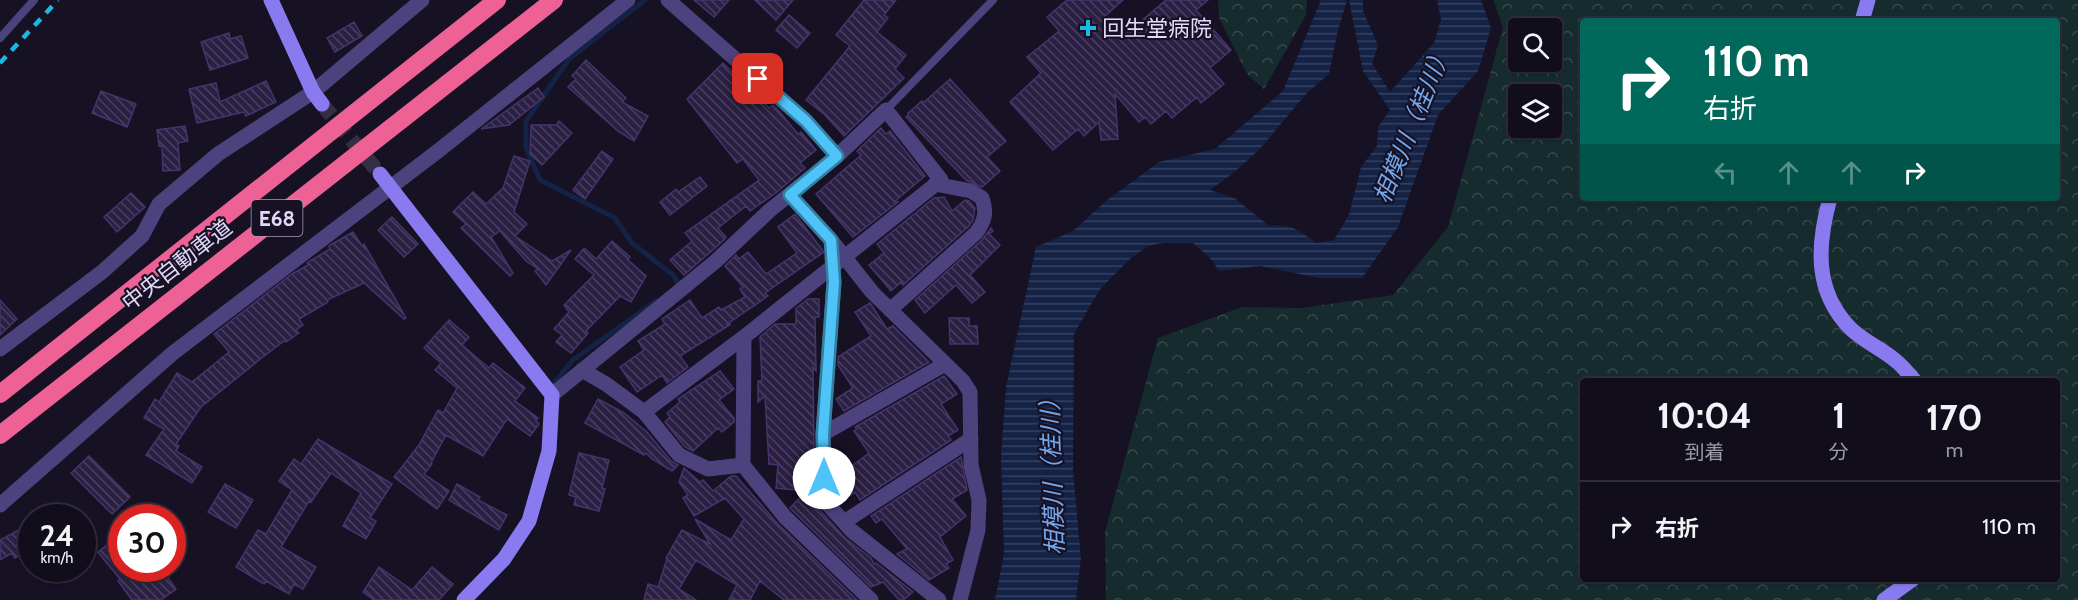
<!DOCTYPE html>
<html lang="ja">
<head>
<meta charset="utf-8">
<style>
  :root { --surface:#110d1b; --page:#1e1b28; --text:#f1f3f6; --muted:#9c9ca3; --line:#302d3a }
  body { margin:0; font-family:Cabin,"Noto Sans JP",sans-serif; background:var(--page); color:var(--text); height:100vh; display:flex; flex-direction:column; font-size:22px; white-space:nowrap }
  * { box-sizing:border-box; margin:0 }
  p { font-size:20px; color:var(--muted) }
  .icon { flex:none; width:33px; height:33px; fill:none; stroke:currentColor; stroke-width:2; stroke-linecap:round; stroke-linejoin:round }
  .map { position:relative; flex:1; overflow:hidden }
  .details { position:absolute; left:1580px; top:378px; width:480px; height:204px; display:flex; flex-direction:column; background:var(--surface); border-radius:6px; box-shadow:0 2px 4px #0004,0 0 0 2px var(--line) }
  .details>* { flex:none }
  .banner { position:absolute; left:1580px; top:18px; width:480px; height:183px; border-radius:6px; box-shadow:0 2px 4px #0004,0 0 0 2px var(--line); background:#00695c; color:#fff; overflow:hidden }
  .controls { position:absolute; left:1508px; top:18px; display:grid; gap:12px }
  .controls a { display:grid; place-items:center; width:54px; height:54px; border-radius:6px; background:var(--surface); box-shadow:0 2px 4px #0004,0 0 0 2px var(--line); font-size:30px }
  .speed { position:absolute; left:18px; top:504px; display:flex; gap:12px; font-size:30px; font-weight:700; text-align:center }
  .speed>* { display:grid; place-content:center; width:78px; height:78px; border-radius:50%; background:var(--surface); box-shadow:0 2px 4px #0004,0 0 0 2px var(--line); line-height:1 }
  .speed small { font-size:15px; font-weight:400 }
  .speed .limit { border:9px solid #d22; background:#fff; color:#111 }
  .pin { position:absolute; display:grid; place-items:center; width:51px; height:51px; color:#fff; margin:-26px; border-radius:12px; box-shadow:0 3px 9px #0006 }
  .me { position:absolute; width:66px; margin:-33px; rotate:0deg; stroke-linejoin:round; filter:drop-shadow(0 0 4px #0008) }
  .turn { display:flex; align-items:center; gap:21px; height:126px; padding:0 24px; font-size:27px }
  .turn .icon { width:78px; height:78px; stroke-width:2.5 }
  .turn b { display:block; font-size:42px; line-height:51px }
  .lanes { display:flex; align-items:center; height:57px; padding:0 24px; background:#0003; justify-content:center; gap:30px; direction:ltr }
  .lanes .off { opacity:.35 }
  .eta { display:flex; justify-content:space-evenly; align-items:center; height:102px; text-align:center }
  .eta b { font-size:36px; font-weight:700; line-height:42px }
  ul { padding:0; list-style:none }
  li { display:flex; align-items:center; gap:18px; height:90px; padding:0 24px; border-top:2px solid var(--line) }
  li div { flex:1 }
  li b { display:block; font-size:22px }
  li em { font-style:normal }
  .map>svg:first-child { display:block }
  .forest { fill:url(#forest-crowns); fill-rule:evenodd }
  .water { fill:url(#water-rules) }
  .lines { fill:none; stroke-linecap:round; stroke-linejoin:round }
  .stream { stroke:#142245; stroke-width:5 }
  .building { fill:url(#building-back-hatch); stroke:#45346c; stroke-width:1.5 }
  .secondary-tunnel { stroke:#352f44; stroke-width:15; stroke-dasharray:15 8; stroke-linecap:butt }
  .lane { stroke:#4b427e; stroke-width:8 }
  .street { stroke:#4b427e; stroke-width:15 }
  .secondary { stroke:#8a7af0; stroke-width:15 }
  .highway { stroke:#ed6195; stroke-width:18 }
  .rail { stroke:#1abae5; stroke-width:4.5; stroke-dasharray:9 8; stroke-linecap:butt }
  .route-casing { stroke:#337fa1; stroke-width:15 }
  .route { stroke:#4fc3f7; stroke-width:10 }
  .poi-dot { fill:#1abae5; stroke:#171124; stroke-width:2 }
  .labels { text-anchor:middle; dominant-baseline:central; stroke-width:4.5; stroke-linejoin:round; paint-order:stroke }
  .shield { fill:#171124; stroke:#a49dba; stroke-width:1.5 }
  .shield-label { font-size:21px; font-weight:bold; fill:#e0d9fb }
  .poi-label { font-size:22px; fill:#e0d9fb; stroke:#171124; text-anchor:start }
  .street-label { font-size:22px; fill:#e0d9fb; stroke:#171124 }
  .water-label { font-size:24px; font-style:italic; fill:#72a7ef; stroke:#171124 }
</style>
</head>
<body>
<div class="map">
<svg width="2078" height="600" viewBox="0 0 2078 600">
  <defs>
    <pattern id="forest-crowns" width="20" height="18" patternUnits="userSpaceOnUse" patternTransform="scale(1.5)"><rect width="20" height="18" fill="#152b2d"/><path d="M2 6a3 3 0 1 1 6 0M12 15a3 3 0 1 1 6 0" fill="none" stroke="#37494c"/></pattern>
    <pattern id="water-rules" width="6" height="5" patternUnits="userSpaceOnUse" patternTransform="scale(1.5)"><rect width="6" height="5" fill="#142245"/><path d="M0 2.5h6" fill="none" stroke="#364261"/></pattern>
    <pattern id="building-back-hatch" width="6" height="6" patternUnits="userSpaceOnUse" patternTransform="scale(1.5)"><rect width="6" height="6" fill="#2b2043"/><path d="M-1 5l2 2M0 0l6 6M5-1l2 2" fill="none" stroke="#49405f"/></pattern>
  </defs>
  <rect width="100%" height="100%" fill="#171124"/>
  <path class="forest" d="M1218 0H1307L1306 15 1264 89 1247 74 1219 18Z
    M1493 0H2078V600H1106L1105 532 1158 338 1242 307 1301 308 1393 295 1448 227 1503 27ZM1582 21H2056V198H1582ZM1518 28H1551V62H1518ZM1518 94H1551V128H1518ZM1582 381H2056V579H1582Z"/>
  <path class="water" d="M1321 0H1347L1338 30 1329 74 1307 93 1258 151 1232 174 1210 190 1236 199 1269 226C1293 224 1298 230 1316 243L1334 240 1349 215 1361 167 1377 146 1378 127 1390 110 1363 71 1349 0H1363V11L1378 45 1372 64 1390 92 1434 43 1441 19 1437 0H1481L1491 28 1478 71 1438 115 1398 227 1362 278H1319L1260 266 1219 271 1211 259 1193 243H1163L1148 246 1131 258 1100 289 1074 334 1073 471 1081 559 1076 600H995L1004 554 1001 456 1006 387 1036 247 1073 231 1106 201 1159 162 1215 149 1283 91Z"/>
  <g class="lines">
    <path class="stream" d="M645 0 569 59 526 121V148L540 180 615 218 632 243 673 275 679 285 676 287
      M550 388 573 360 656 301"/>
  </g>
  <path class="building" d="M694 0H729L714 17Z
    M755 0H793L776 20Z
    M864 0H896L884 15 888 18 877 32 906 55 895 69 904 78 844 136 825 115 806 100 850 46 836 35Z
    M1067 0H1123L1104 17 1121 38 1166 0H1208L1196 10 1231 50 1210 68 1224 84 1201 103 1197 97 1172 118 1166 111 1151 124 1145 117 1139 122 1115 94 1118 139 1101 140 1099 122 1084 136 1078 129 1053 150 1010 102 1041 73 1027 57 1059 31 1047 17Z
    M789 15 810 33 797 48 776 30Z
    M354 22 362 36 335 52 327 38Z
    M229 33 230 39 241 36 248 58 210 70 201 42Z
    M586 60 626 98 622 102 648 116 634 141 619 132 568 87 576 79 572 76Z
    M723 63 745 84 747 83 769 108 773 105 778 110 798 134 801 132 816 150 800 163 805 168 777 192 750 211 746 206 718 228 726 237 724 240 684 275 670 260 692 241 685 233 759 180 743 159 737 163 687 99Z
    M950 79 1006 141 987 157 1000 171 982 187 966 180 906 117 909 114 908 113 922 101 923 103Z
    M266 81 276 102 246 116 244 112 197 123 189 89 216 83 220 102Z
    M538 88 544 97 509 125 481 129Z
    M101 91 136 104 127 127 92 113Z
    M559 121 572 133 542 165 530 154 531 125H556Z
    M185 126 188 141 178 143 180 170 163 171 162 145 159 146 157 130Z
    M881 128 886 134 890 131 925 176 894 202H898L853 237 816 194 861 155 857 151Z
    M602 151 613 159 585 199 573 190Z
    M514 156 530 161 514 212 527 224 515 236 552 261 571 250 546 285 535 271 538 269 526 261 500 231 491 237 513 273 510 276 461 228 466 224 453 212 473 192 486 204 503 188Z
    M700 177 707 186 670 215 660 202 676 189 678 192Z
    M131 193 145 207 117 232 104 217Z
    M944 197 952 211 965 200 969 201 975 208 973 220 969 226 903 285 901 282 891 291 869 265 884 253 877 244 934 198Z
    M795 214 824 252 765 293 768 296 726 325 731 324 680 356 688 367 667 383 662 375 637 392 620 367 644 350 638 341 665 324 662 319 690 300 702 318 719 307 721 310 745 297 740 289 743 287 725 266 736 255 739 259 748 252 766 274 797 253 778 227Z
    M392 217 418 244 404 257 378 230Z
    M991 228 993 231 989 234 1000 245 970 275 985 292 972 303 956 285 925 313 915 300 982 240Z
    M353 232 362 246 364 244 406 318 404 319 364 283 327 300 328 302 299 319 303 325 296 330 299 333 286 342 284 341 259 360 201 407 176 444 179 446 176 451 202 467 192 483 146 455 164 429 144 418 155 399 159 402 177 373 192 382 229 352 214 334 292 274 308 265 307 263 310 261 330 249 329 246 332 244Z
    M612 241 630 257 628 260 646 276 631 302 620 296 586 331 588 333 571 353 556 342 562 335 554 329 569 312 564 305 594 275 575 259 584 248 596 259Z
    M808 299H819V317H815L816 371 813 367 814 457 811 497 814 494 817 507 845 538 871 558 874 564 876 563 913 592 903 600H899L883 582 871 587 792 510 790 508 806 491 776 488 778 465 769 464 765 396 758 402V381H762L760 337 775 324H796V308Z
    M0 300 17 319 0 335Z
    M870 303 887 329 893 326 929 362 844 411 836 399 853 388 838 365V357L871 336 855 312Z
    M949 318H969V326H977L978 344H950Z
    M449 320 469 337 462 345 489 368 493 363 525 388 515 401 538 418 536 421 539 424 530 436 507 419 483 456 446 435 431 463 432 464 424 474 449 491 437 509 394 477 419 445 438 410 443 413 457 388 435 370 441 363 424 348Z
    M720 371 734 389 719 400 734 418V422L722 432 718 428 693 451 685 447 665 422 670 417 667 413 680 402 678 399Z
    M944 376 957 394 941 404 958 430 948 436 951 440 860 500 855 492 840 503 834 496 833 480 869 453 854 431 857 429 855 427Z
    M598 399 624 413 647 432 671 461 678 465 672 471 652 459 646 453 644 455 585 423Z
    M318 439 392 484 370 518 376 521 366 539 343 526 361 493 331 473 311 502 309 501 281 547 316 567 303 589 294 584 289 594 266 581 264 584 236 567 258 530 266 534 292 490 279 481 294 459 301 464Z
    M579 453 609 460 602 488 605 489 599 511 574 505 576 497 569 495Z
    M89 456 130 497 112 514 71 473Z
    M961 457 967 490 952 499 966 516 940 537 953 560 946 564 949 568 929 580 897 554 907 549 882 519 876 523 871 516Z
    M684 468 700 482 703 480 713 491 731 476H736L778 524 857 600H784L760 581 750 600H729L737 585 696 560 679 589 696 600H644L648 584 658 587 667 559 666 558 682 530 710 544 695 519 731 540 744 519 725 498 694 516 683 498 688 495 679 482Z
    M225 484 253 500 236 528 208 512Z
    M457 484 480 497 478 500 507 515 499 530 449 500Z
    M32 523V548L15 558 12 553 0 560V540Z
    M113 540 122 551V568H161L176 589 161 600H132L118 581 120 579 98 552Z
    M379 567 412 590 432 567 453 584 439 600H374L363 592Z"/>
  <g class="lines">
    <path class="secondary-tunnel" d="M322 104 380 174"/>
    <path class="lane" d="M0 38 34 0
      M886 110 993 0"/>
    <path class="street" d="M790 195 831 240 872 292 963 381 970 392 971 465 979 500 978 530 960 600
      M832 258 834 282 823 434 824 500 852 531 939 600
      M890 310 976 233C985 221 987 212 982 198L971 191 935 184
      M0 349 102 272 142 236 159 204 218 154 313 92 422 0
      M582 370 606 384 644 412 679 455 708 469 743 465 744 337
      M552 395 716 261 769 211 837 156 806 121 668 0
      M644 412 744 337 941 180 886 110 837 156
      M823 434 945 364
      M743 465 785 517 871 600
      M0 505 173 353 438 151 628 0
      M844 522 971 439"/>
    <path class="secondary" d="M271 0 313 92 322 104
      M1862 21 1868 0
      M380 174 552 395 549 451 529 521 504 559 464 600
      M1830 198C1817 245 1814 291 1850 328 1863 341 1882 349 1896 361 1903 366 1908 374 1915 381
      M1884 600 1913 579"/>
    <path class="highway" d="M0 394 497 0
      M0 435 554 0"/>
    <path class="rail" d="M0 63 58 0"/>
  </g>
  <g class="lines">
    <defs>
      <path id="route" d="M758 79 806 121 837 156 790 195 831 240 834 282 823 434 824 478"/>
    </defs>
    <use href="#route" class="route-casing"/>
    <use href="#route" class="route"/>
  </g>
  <path class="poi-dot" d="M1085 19h6v6h6v6h-6v6h-6v-6h-6v-6h6z"/>
  <g class="labels">
    <rect class="shield" x="251.5" y="200" width="51" height="36" rx="4.5"/>
    <g class="shield-label">
      <text x="277" y="218">E68</text>
    </g>
    <g class="poi-label">
      <text x="1102" y="28">回生堂病院</text>
    </g>
    <g class="street-label">
      <text transform="translate(177 265) rotate(-38)">中央自動車道</text>
    </g>
    <g class="water-label">
      <text transform="translate(1412 124) rotate(-68)">相模川（桂川）</text>
      <text transform="translate(1052 471) rotate(-92)">相模川（桂川）</text>
    </g>
  </g>
</svg>
<div class="controls">
<a><svg class="icon" aria-label="search" viewBox="0 0 24 24"><circle cx="10" cy="10" r="6"/><path d="M15 15l6 6"/></svg></a>
<a><svg class="icon" aria-label="layers" viewBox="0 0 24 24"><path d="M12 4l9 5-9 5-9-5zM3 14l9 5 9-5"/></svg></a>
</div>
<div class="speed"><div>24<small>km/h</small></div><div class="limit">30</div></div>
<div class="pin" style="left:758px;top:79px;background:#d93025"><svg class="icon" aria-label="arrive" viewBox="0 0 24 24"><path d="M6 21V4h12l-3 4 3 4H6"/></svg></div>
<svg class="me" style="left:824px;top:478px" viewBox="-20 -20 40 40"><circle r="19" fill="#fff"/><path d="M0-13L10 11 0 6-10 11z" fill="#4fc3f7"/></svg>
<div class="banner">
<div class="turn"><svg class="icon" aria-label="right" viewBox="0 0 24 24"><path d="M7 20v-9h11M14 6l5 5-5 5"/></svg><div><b>110 m</b>右折</div></div>
<div class="lanes"><svg class="icon off" aria-label="left" viewBox="0 0 24 24"><path d="M17 20v-9H6M10 6l-5 5 5 5"/></svg><svg class="icon off" aria-label="ahead" viewBox="0 0 24 24"><path d="M12 20V5M6 11l6-6 6 6"/></svg><svg class="icon off" aria-label="ahead" viewBox="0 0 24 24"><path d="M12 20V5M6 11l6-6 6 6"/></svg><svg class="icon" aria-label="right" viewBox="0 0 24 24"><path d="M7 20v-9h11M14 6l5 5-5 5"/></svg></div>
</div>
<section class="details">
<div class="eta">
<div><b>10:04</b><p>到着</p></div>
<div><b>1</b><p>分</p></div>
<div><b>170</b><p>m</p></div>
</div>
<ul>
<li><svg class="icon" aria-label="right" viewBox="0 0 24 24"><path d="M7 20v-9h11M14 6l5 5-5 5"/></svg><div><b>右折</b></div><em>110 m</em></li>
</ul>
</section>
</div>
</body>
</html>
